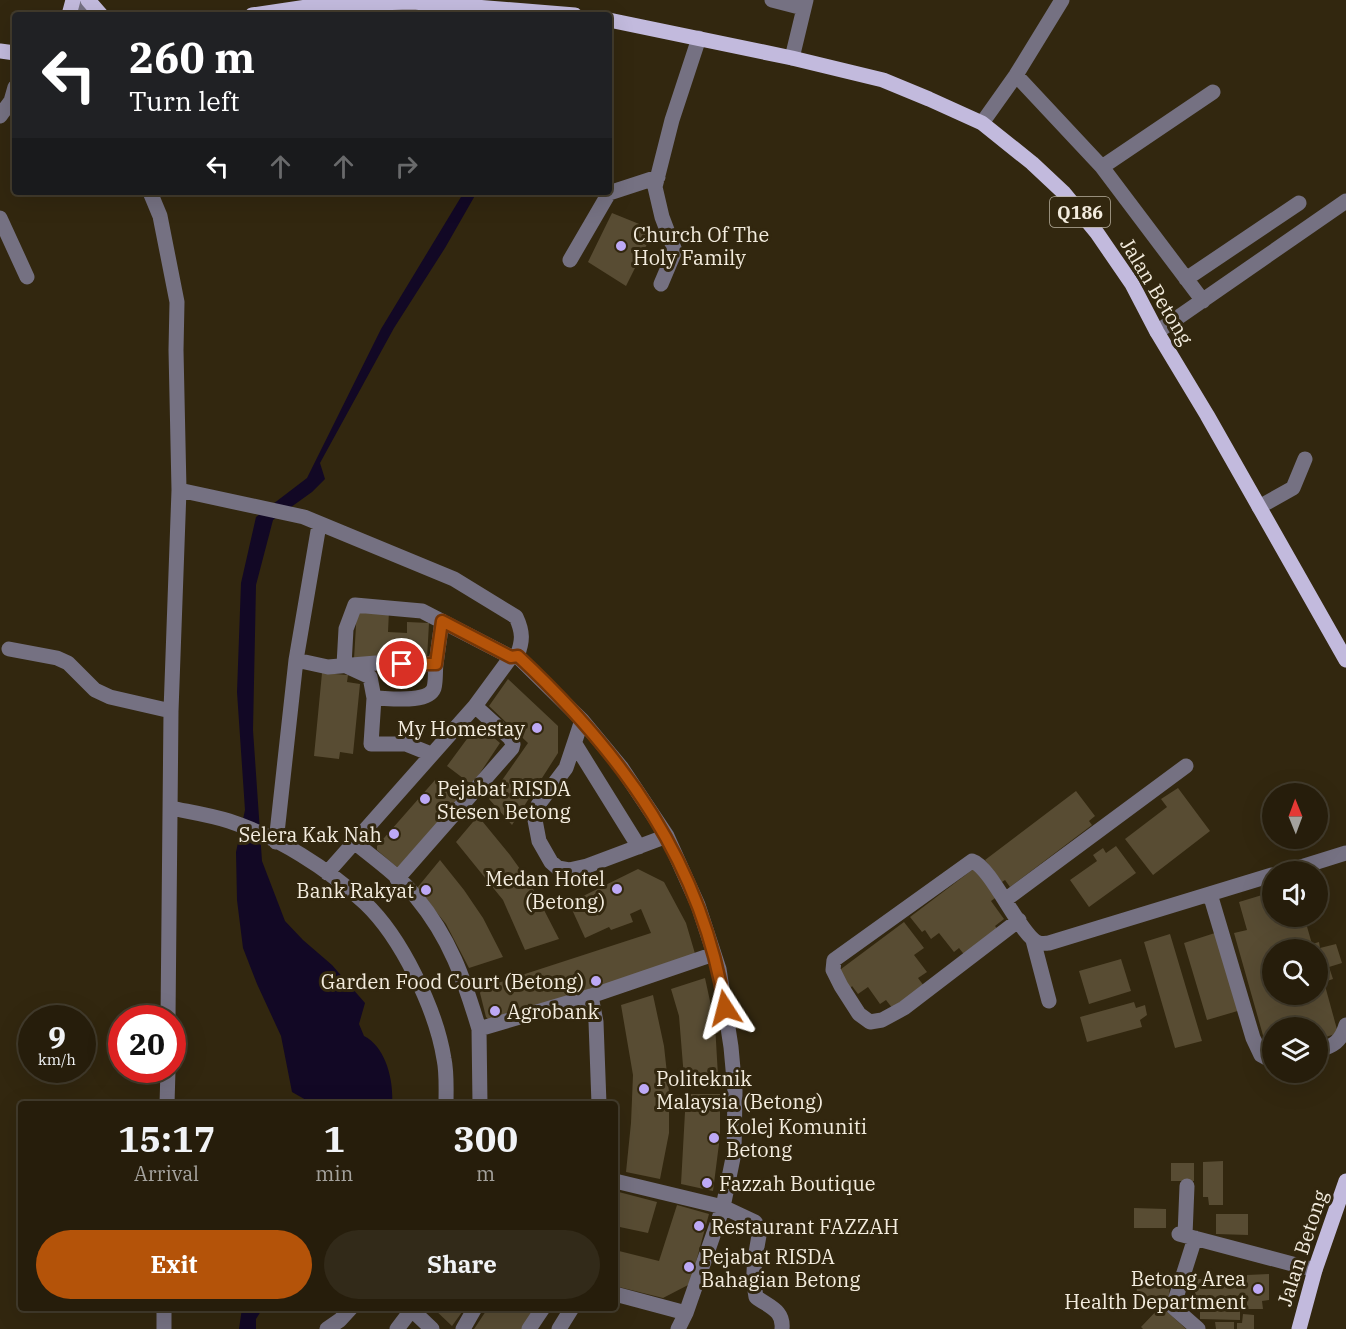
<!DOCTYPE html>
<html lang="en">
<head>
<meta charset="utf-8">
<style>
  :root { --surface:#261d0b; --page:#322a19; --text:#f1f3f6; --muted:#a4a29d; --line:#423b2c; --accent:#b45309 }
  body { margin:0; font-family:"IBM Plex Serif",serif; background:var(--page); color:var(--text); height:100vh; display:flex; flex-direction:column; font-size:22px; white-space:nowrap }
  * { box-sizing:border-box; margin:0 }
  p { font-size:20px; color:var(--muted) }
  .icon { flex:none; width:33px; height:33px; fill:none; stroke:currentColor; stroke-width:2; stroke-linecap:round; stroke-linejoin:round }
  .map { position:relative; flex:1; overflow:hidden }
  .panel { position:absolute; left:18px; top:1101px; width:600px; height:210px; display:flex; flex-direction:column; background:var(--surface); border-radius:6px; box-shadow:0 6px 24px #0002,0 0 0 2px var(--line) }
  .panel>* { flex:none }
  .banner { position:absolute; left:12px; top:12px; width:600px; height:183px; border-radius:6px; box-shadow:0 6px 24px #0002,0 0 0 2px var(--line); background:#202124; color:#fff; overflow:hidden }
  .needle { width:39px; rotate:359deg }
  .buttons { position:absolute; left:1262px; top:783px; display:grid; gap:12px }
  .buttons a { display:grid; place-items:center; width:66px; height:66px; border-radius:50%; background:var(--surface); box-shadow:0 6px 24px #0002,0 0 0 2px var(--line); font-size:30px }
  .speed { position:absolute; left:18px; top:1005px; display:flex; gap:12px; font-size:30px; font-weight:700; text-align:center }
  .speed>* { display:grid; place-content:center; width:78px; height:78px; border-radius:50%; background:var(--surface); box-shadow:0 6px 24px #0002,0 0 0 2px var(--line); line-height:1 }
  .speed small { font-size:15px; font-weight:400 }
  .speed .limit { border:9px solid #d22; background:#fff; color:#111 }
  .pin { position:absolute; display:grid; place-items:center; width:51px; height:51px; color:#fff; margin:-26px; border:3px solid #fff; border-radius:50%; box-shadow:0 2px 6px #0007 }
  .me { position:absolute; width:66px; margin:-33px; rotate:351deg; stroke-linejoin:round; filter:drop-shadow(0 0 4px #0008) }
  .turn { display:flex; align-items:center; gap:21px; height:126px; padding:0 18px; font-size:27px }
  .turn .icon { width:78px; height:78px; stroke-width:2.5 }
  .turn b { display:block; font-size:42px; line-height:51px }
  .lanes { display:flex; align-items:center; height:57px; padding:0 18px; background:#0003; justify-content:center; gap:30px; direction:ltr }
  .lanes .off { opacity:.35 }
  .eta { display:flex; justify-content:space-evenly; align-items:center; height:102px; text-align:center }
  .eta b { font-size:36px; font-weight:800; line-height:42px }
  .cta { display:flex; gap:12px; margin-top:auto; padding:12px 18px }
  .cta a { flex:1; height:69px; border-radius:36px; background:var(--accent); color:#fff; font-size:24px; font-weight:800; line-height:69px; text-align:center }
  .cta a+a { background:var(--page); color:var(--text) }
  .map>svg:first-child { display:block }
  .water { fill:#120825 }
  .building { fill:#584c33; fill-rule:evenodd }
  .lines { fill:none; stroke-linecap:round; stroke-linejoin:round }
  .minor { stroke:#757182; stroke-width:15 }
  .major { stroke:#c2badd; stroke-width:15 }
  .route-casing { stroke:#753606; stroke-width:15 }
  .route { stroke:#b45309; stroke-width:10 }
  .poi-dot { fill:#bda9f5; stroke:#32270f; stroke-width:2 }
  .labels { text-anchor:middle; dominant-baseline:central; stroke-width:6; stroke-linejoin:round; paint-order:stroke }
  .shield { fill:#32270f; stroke:#b9b1a0; stroke-width:1.5 }
  .shield-label { font-size:18px; font-weight:bold; fill:#f3ecde }
  .poi-label { font-size:20px; fill:#f3ecde; stroke:#32270f; text-anchor:start }
  .street-label { font-size:20px; fill:#f3ecde; stroke:#32270f }
</style>
</head>
<body>
<div class="map">
<svg width="1346" height="1329" viewBox="0 0 1346 1329">
  <rect width="100%" height="100%" fill="#32270f"/>
  <path class="water" d="M464 192H477L445 248 394 328 320 463 325 479 312 492 273 520 256 585 253 730 262 861 285 921 303 940 332 965 365 1003 359 1024 364 1036C386 1047 394 1081 392 1104H313L292 1092 281 1036 257 984 243 948 237 900 236 852 245 810 237 692 241 583 256 517 307 478 381 329Z
    M242 1308H263L256 1319V1329H239Z"/>
  <path class="building" d="M612 213 654 230 626 286 588 262Z
    M357 609 389 611 388 632 407 633V622L429 623 427 659 399 658 400 646 384 645 383 661 354 659Z
    M322 673 348 675 347 682 360 684 353 754 340 752 339 759 314 756Z
    M508 679 558 726V753L512 825 489 799 528 743 489 706Z
    M478 724 500 743 472 785 447 766Z
    M435 780 460 800 399 869 377 850V846Z
    M1178 788 1210 831 1153 875 1125 839 1167 807 1161 799Z
    M1076 791 1095 816 1089 821 1092 825 1010 887 1005 880 1002 882 985 860Z
    M478 816 510 855 530 883 559 939 525 950 503 900 456 842Z
    M1116 846 1136 873 1089 907 1070 880 1097 861 1093 855 1103 848 1106 853Z
    M440 860 464 890 483 918 503 957 469 968 446 924 417 888Z
    M976 867 998 896 991 901 1004 919 995 926 999 931 966 957 959 948 954 952 939 933 931 939 925 930 922 932 910 917Z
    M638 869 664 882 686 923 696 957 491 1022 486 1017 480 993 482 988 651 933 641 909 630 914 633 922 611 930 609 927 585 938 569 903Z
    M1272 892V916H1304L1312 944 1319 942 1320 948 1336 944 1342 963 1329 967 1333 979 1324 982 1338 1033 1317 1040V1028H1272V1052L1268 1053 1234 933 1247 930 1239 902ZM1272 950H1317V994H1272Z
    M904 922 924 948 914 955 927 972 918 978 924 986 893 1009 886 1000 880 1004 868 987 858 994 852 986 850 989 837 972Z
    M1218 932 1241 1010 1207 1020 1184 943Z
    M1170 934 1202 1041 1175 1048 1144 942Z
    M1121 959 1131 991 1089 1004 1079 971Z
    M705 978 715 1024 718 1076 684 1078 679 1016 671 989Z
    M653 995 664 1046 669 1092V1133L660 1179 626 1172 631 1123 633 1075 621 1005Z
    M1134 1002 1136 1008 1145 1005 1147 1015 1140 1020 1142 1027 1087 1042 1080 1017Z
    M686 1094H720V1136L713 1191 681 1184Z
    M1223 1161V1205H1209L1208 1197H1203V1162Z
    M1171 1163H1194V1181H1171Z
    M615 1191 657 1202 648 1233 615 1226Z
    M677 1205 709 1214 690 1284 663 1298 615 1286V1250L659 1261Z
    M1134 1208 1166 1209V1228H1134Z
    M1216 1214H1248V1235L1216 1234Z
    M1269 1274V1300L1262 1301 1263 1309H1247V1298H1195V1279L1247 1280V1275Z
    M1138 1275 1170 1277 1169 1302 1136 1300Z
    M1200 1300 1240 1302V1320L1200 1319Z
    M1161 1306 1186 1329H1143L1141 1327Z
    M433 1308H465L452 1326Z
    M488 1308H542L529 1329H474Z
    M1243 1314 1254 1315V1329H1237V1323H1242Z
    M1215 1322H1234V1329H1216Z"/>
  <g class="lines">
    <path class="minor" d="M76 0 81 15
      M772 0 803 8
      M792 58 806 0
      M1016 75 1102 167 1203 301
      M0 116 11 101 15 87
      M982 123 1016 75 1062 0
      M1102 167 1213 92
      M150 192 160 216 177 302 176 350 179 490 171 711 168 1018
      M0 218 27 277
      M570 260 609 193 658 177
      M1186 279 1299 203
      M661 284 675 251 662 217 655 187 672 120 699 38
      M1157 332 1346 201
      M179 490 304 517 454 579 516 617C523 632 523 641 517 656L582 720 621 767 667 836 698 905 719 969 731 1047 735 1091 734 1153 723 1207 686 1313 678 1329
      M1259 507 1293 488 1305 459
      M9 649 57 658 68 663 95 690 110 697 171 711
      M296 660 328 667 376 663 436 664 442 621
      M374 698C389 698 428 704 434 688 436 681 435 671 436 664
      M582 720 566 768 538 805 535 820 539 841 551 862 558 868 569 870 587 866 667 836
      M575 744 639 847
      M431 754 406 744H371L374 698 370 677 344 665 346 629 355 605 422 611 511 657
      M171 808C190 812 210 815 229 821 278 837 327 868 365 903 401 937 436 1009 444 1059 447 1073 446 1089 446 1104
      M276 842 296 660 319 525
      M354 842C375 859 399 876 416 897 450 938 464 979 479 1029
      M1285 872 1346 853
      M327 873 475 706 511 657 517 656
      M397 879 512 748 513 744 510 738 475 706
      M1210 894 1253 1038 1261 1055 1272 1061
      M1005 900 1186 766
      M1019 920 904 1008 882 1020 870 1022 859 1014 841 986 833 970 834 960 972 861C992 867 1021 938 1039 943 1041 944 1047 943 1049 943L1272 875
      M1033 940 1049 1001
      M591 996 714 954
      M1317 1051C1333 1046 1341 1042 1346 1025
      M167 1104 168 1070
      M480 1104 479 1029 591 996 596 1022 599 1104
      M615 1181 723 1207 755 1222 760 1230C756 1253 751 1274 756 1297 769 1307 784 1310 782 1329
      M1179 1234 1315 1270
      M1185 1235 1187 1186
      M1195 1238 1173 1307 1198 1329
      M615 1294 686 1313
      M412 1310 432 1329
      M164 1329V1308
      M327 1329 340 1320 351 1308
      M397 1329 413 1308
      M463 1329 475 1308
      M529 1329 543 1308
      M559 1329 572 1308"/>
    <path class="major" d="M88 0 101 15
      M69 15 73 0
      M252 15 327 4 413 2 575 15
      M609 20 792 58 883 80 929 99 982 123 1032 163 1064 193 1097 233 1132 284 1157 332 1207 415 1346 660
      M0 51 15 53
      M1299 1329 1315 1270 1346 1181"/>
  </g>
  <g class="lines">
    <defs>
      <path id="route" d="M402 664H436L442 621 511 657 518 656C623 754 702 863 725 1008"/>
    </defs>
    <use href="#route" class="route-casing"/>
    <use href="#route" class="route"/>
  </g>
  <g class="poi-dot">
    <circle cx="621" cy="246" r="6"/>
    <circle cx="537" cy="728" r="6"/>
    <circle cx="425" cy="799" r="6"/>
    <circle cx="394" cy="834" r="6"/>
    <circle cx="617" cy="889" r="6"/>
    <circle cx="426" cy="890" r="6"/>
    <circle cx="596" cy="981" r="6"/>
    <circle cx="495" cy="1011" r="6"/>
    <circle cx="644" cy="1089" r="6"/>
    <circle cx="714" cy="1138" r="6"/>
    <circle cx="707" cy="1183" r="6"/>
    <circle cx="699" cy="1226" r="6"/>
    <circle cx="689" cy="1267" r="6"/>
    <circle cx="1258" cy="1289" r="6"/>
  </g>
  <g class="labels">
    <rect class="shield" x="1050" y="197" width="60" height="30" rx="4.5"/>
    <g class="shield-label">
      <text x="1080" y="212">Q186</text>
    </g>
    <g class="poi-label">
      <text x="633" y="234">Church Of The<tspan x="633" dy="23">Holy Family</tspan></text>
      <text x="525" y="728" text-anchor="end">My Homestay</text>
      <text x="437" y="788">Pejabat RISDA<tspan x="437" dy="23">Stesen Betong</tspan></text>
      <text x="382" y="834" text-anchor="end">Selera Kak Nah</text>
      <text x="605" y="878" text-anchor="end">Medan Hotel<tspan x="605" dy="23">(Betong)</tspan></text>
      <text x="414" y="890" text-anchor="end">Bank Rakyat</text>
      <text x="584" y="981" text-anchor="end">Garden Food Court (Betong)</text>
      <text x="507" y="1011">Agrobank</text>
      <text x="656" y="1078">Politeknik<tspan x="656" dy="23">Malaysia (Betong)</tspan></text>
      <text x="726" y="1126">Kolej Komuniti<tspan x="726" dy="23">Betong</tspan></text>
      <text x="719" y="1183">Fazzah Boutique</text>
      <text x="711" y="1226">Restaurant FAZZAH</text>
      <text x="701" y="1256">Pejabat RISDA<tspan x="701" dy="23">Bahagian Betong</tspan></text>
      <text x="1246" y="1278" text-anchor="end">Betong Area<tspan x="1246" dy="23">Health Department</tspan></text>
    </g>
    <g class="street-label">
      <text transform="translate(1157 291) rotate(59)">Jalan Betong</text>
      <text transform="translate(1302 1248) rotate(-72)">Jalan Betong</text>
    </g>
  </g>
</svg>
<div class="buttons">
<a><svg class="needle" viewBox="-14 -14 28 28"><path d="M0-13l5 13h-10z" fill="#e53935"/><path d="M0 13l5-13h-10z" fill="#a4a29d"/></svg></a>
<a><svg class="icon" aria-label="sound" viewBox="0 0 24 24"><path d="M4 9h4l5-4v14l-5-4H4zM17 9q2 3 0 6"/></svg></a>
<a><svg class="icon" aria-label="search" viewBox="0 0 24 24"><circle cx="10" cy="10" r="6"/><path d="M15 15l6 6"/></svg></a>
<a><svg class="icon" aria-label="layers" viewBox="0 0 24 24"><path d="M12 4l9 5-9 5-9-5zM3 14l9 5 9-5"/></svg></a>
</div>
<div class="speed"><div>9<small>km/h</small></div><div class="limit">20</div></div>
<div class="pin" style="left:402px;top:664px;background:#d93025"><svg class="icon" aria-label="arrive" viewBox="0 0 24 24"><path d="M6 21V4h12l-3 4 3 4H6"/></svg></div>
<svg class="me" style="left:725px;top:1008px" viewBox="-20 -20 40 40"><path d="M0-17L14 15 0 8-14 15z" fill="#b45309" stroke="#fff" stroke-width="4"/></svg>
<div class="banner">
<div class="turn"><svg class="icon" aria-label="left" viewBox="0 0 24 24"><path d="M17 20v-9H6M10 6l-5 5 5 5"/></svg><div><b>260 m</b>Turn left</div></div>
<div class="lanes"><svg class="icon" aria-label="left" viewBox="0 0 24 24"><path d="M17 20v-9H6M10 6l-5 5 5 5"/></svg><svg class="icon off" aria-label="ahead" viewBox="0 0 24 24"><path d="M12 20V5M6 11l6-6 6 6"/></svg><svg class="icon off" aria-label="ahead" viewBox="0 0 24 24"><path d="M12 20V5M6 11l6-6 6 6"/></svg><svg class="icon off" aria-label="right" viewBox="0 0 24 24"><path d="M7 20v-9h11M14 6l5 5-5 5"/></svg></div>
</div>
<section class="panel">
<div class="eta">
<div><b>15:17</b><p>Arrival</p></div>
<div><b>1</b><p>min</p></div>
<div><b>300</b><p>m</p></div>
</div>
<div class="cta"><a>Exit</a><a>Share</a></div>
</section>
</div>
</body>
</html>
